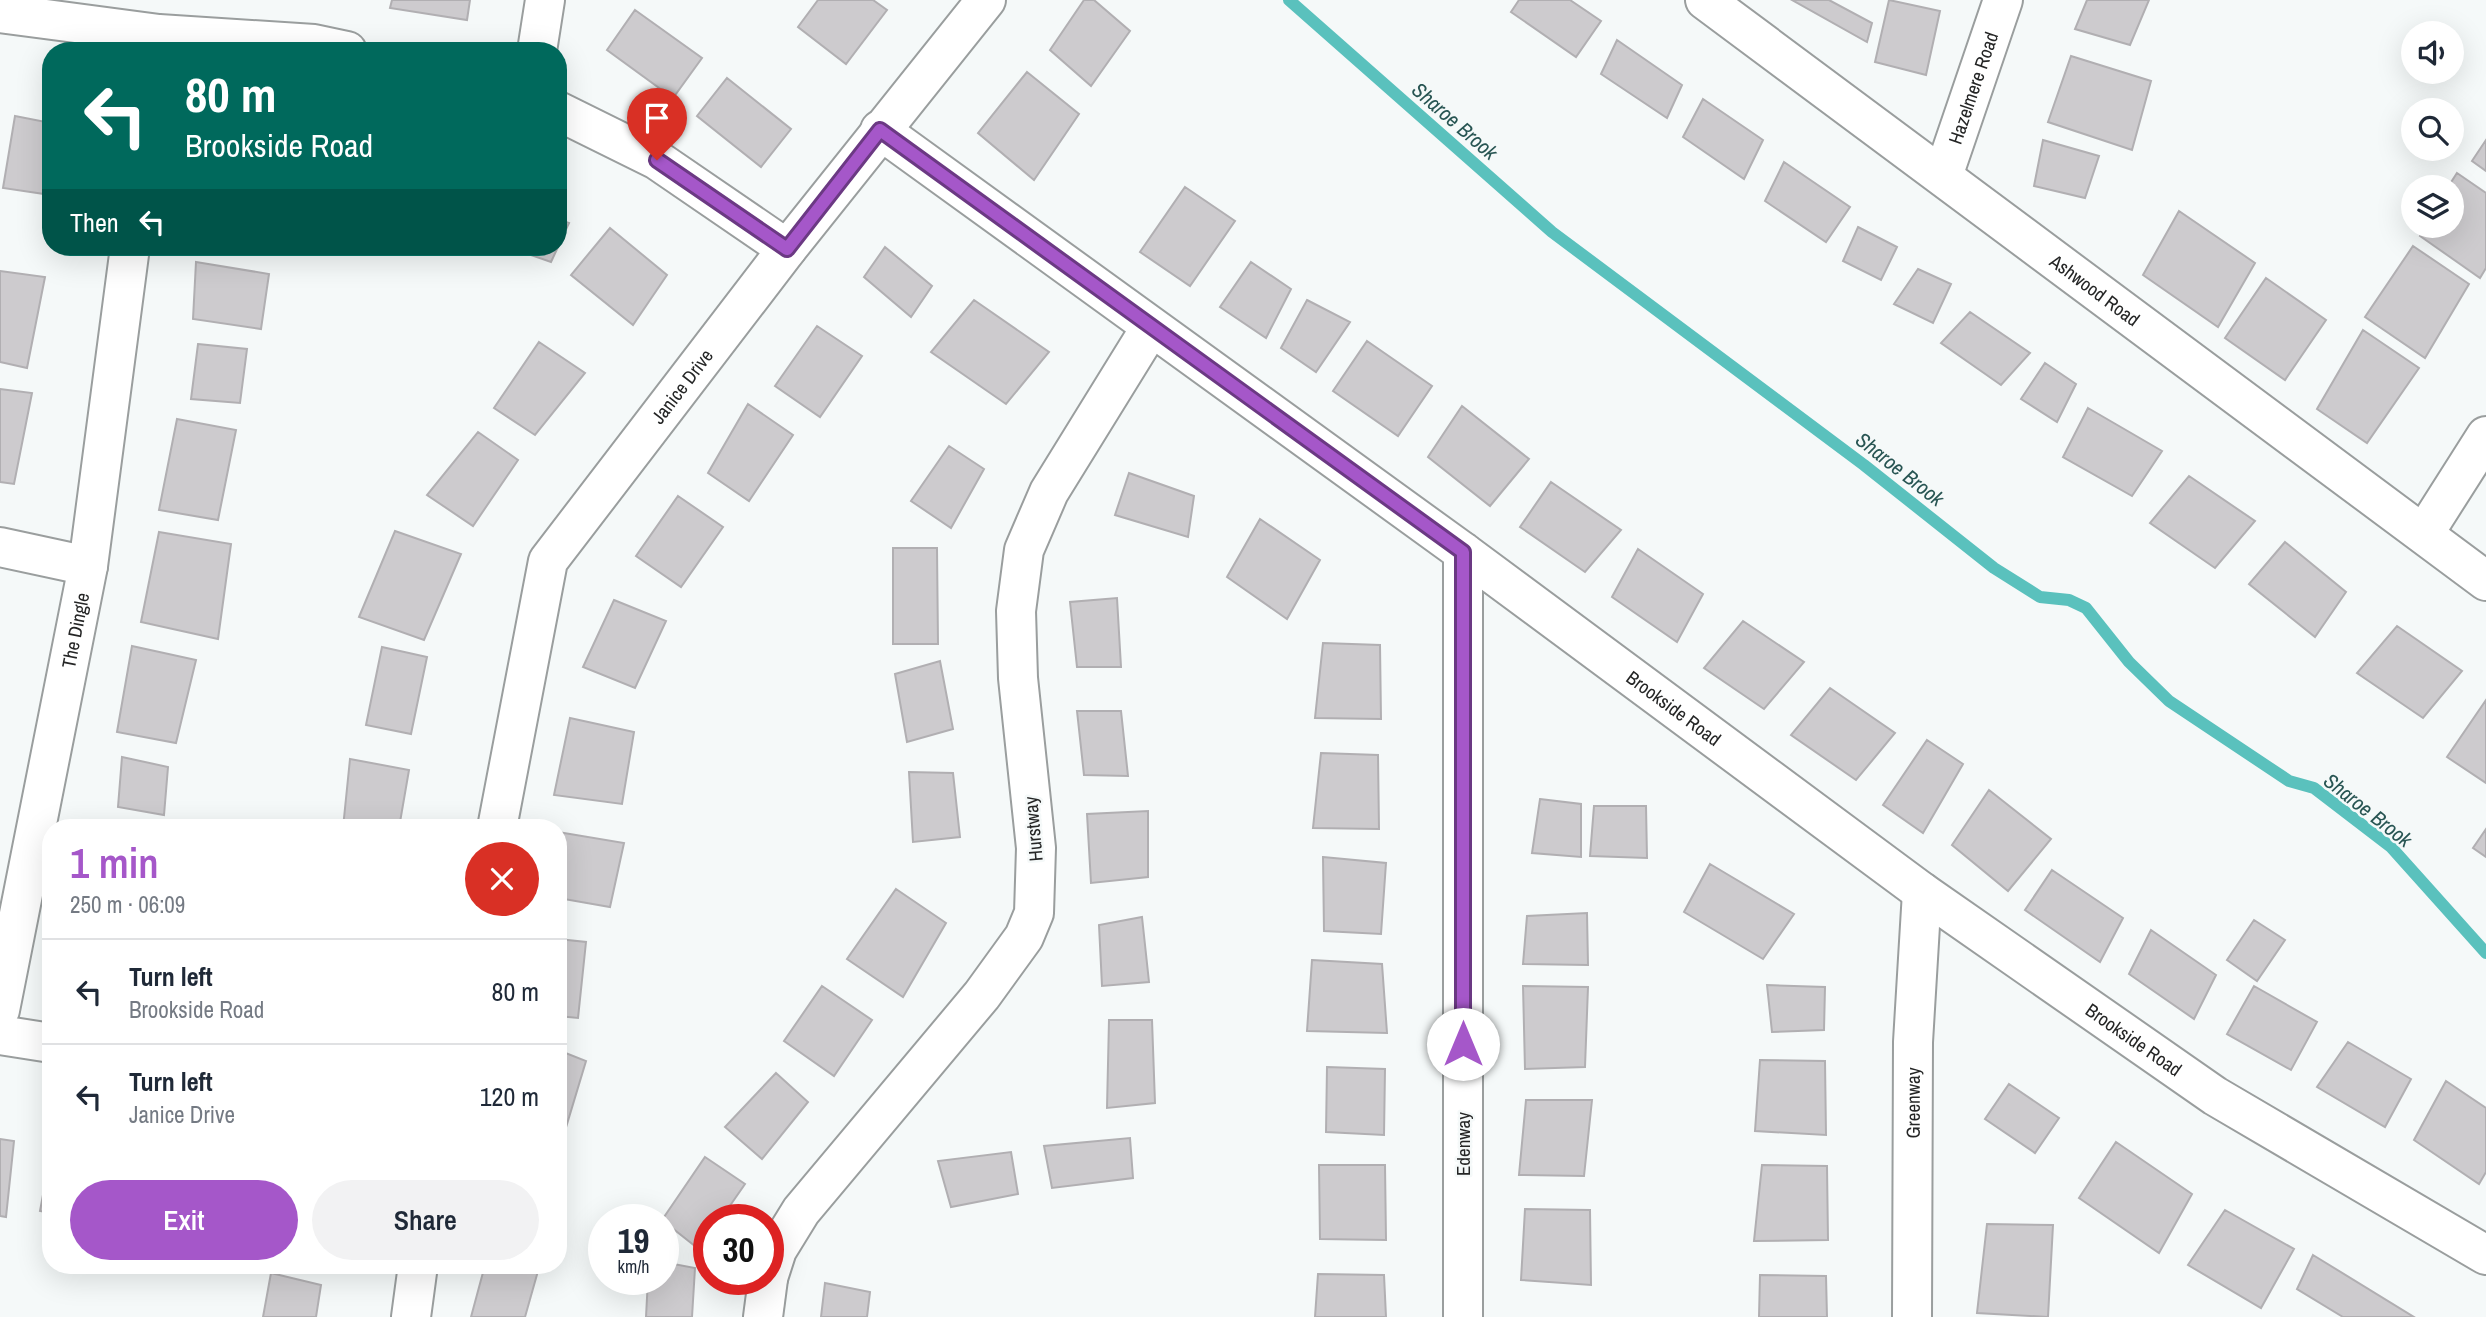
<!DOCTYPE html>
<html lang="en">
<head>
<meta charset="utf-8">
<style>
  :root { --surface:#fff; --page:#f2f2f3; --text:#1f2937; --muted:#747a83; --line:#e0e1e3; --accent:#a557c9 }
  body { margin:0; font-family:"Archivo Narrow",sans-serif; background:var(--page); color:var(--text); height:100vh; display:flex; flex-direction:column; font-size:26px; white-space:nowrap }
  * { box-sizing:border-box; margin:0 }
  p { font-size:23px; color:var(--muted) }
  .icon { flex:none; width:38px; height:38px; fill:none; stroke:currentColor; stroke-width:2; stroke-linecap:round; stroke-linejoin:round }
  .map { position:relative; flex:1; overflow:hidden }
  .side { position:absolute; left:42px; top:819px; width:525px; height:455px; display:flex; flex-direction:column; background:var(--surface); border-radius:28px; box-shadow:0 7px 28px #0002 }
  .side>* { flex:none }
  .hud { position:absolute; left:42px; top:42px; width:525px; height:214px; border-radius:28px; box-shadow:0 7px 28px #0002; background:#00695c; color:#fff; overflow:hidden }
  .fabs { position:absolute; left:2401px; top:21px; display:grid; gap:14px }
  .fabs a { display:grid; place-items:center; width:63px; height:63px; border-radius:50%; background:var(--surface); box-shadow:0 7px 28px #0002; font-size:35px }
  .speed { position:absolute; left:588px; top:1204px; display:flex; gap:14px; font-size:35px; font-weight:700; text-align:center }
  .speed>* { display:grid; place-content:center; width:91px; height:91px; border-radius:50%; background:var(--surface); box-shadow:0 7px 28px #0002; line-height:1 }
  .speed small { font-size:18px; font-weight:400 }
  .speed .limit { border:10px solid #d22; background:#fff; color:#111 }
  .pin { position:absolute; display:grid; place-items:center; width:60px; height:60px; color:#fff; margin:-72px -30px; border-radius:50% 50% 50% 0; rotate:-45deg; box-shadow:0 0 7px #0007 }
  .pin .icon { rotate:45deg }
  .me { position:absolute; width:77px; margin:-38px; rotate:0deg; stroke-linejoin:round; filter:drop-shadow(0 0 5px #0008) }
  .turn { display:flex; align-items:center; gap:24px; height:147px; padding:0 28px; font-size:32px }
  .turn .icon { width:91px; height:91px; stroke-width:2.5 }
  .turn b { display:block; font-size:49px; line-height:60px }
  .then { display:flex; align-items:center; height:66px; padding:0 28px; background:#0003; gap:14px; font-size:26px }
  .round { display:grid; place-items:center; flex:none; width:74px; height:74px; border-radius:37px; background:var(--page) }
  .summary { display:flex; align-items:center; justify-content:space-between; height:119px; padding:0 28px }
  h1 { font-size:42px; font-weight:600; line-height:52px; color:var(--accent) }
  .cta { display:flex; gap:14px; margin-top:auto; padding:14px 28px }
  .cta a { flex:1; height:80px; border-radius:42px; background:var(--accent); color:#fff; font-size:28px; font-weight:600; line-height:80px; text-align:center }
  .cta a+a { background:var(--page); color:var(--text) }
  ul { padding:0; list-style:none }
  li { display:flex; align-items:center; gap:21px; height:105px; padding:0 28px; border-top:2px solid var(--line) }
  li div { flex:1 }
  li b { display:block; font-size:26px }
  li em { font-style:normal }
  .map>svg:first-child { display:block }
  .lines { fill:none; stroke-linecap:round; stroke-linejoin:round }
  .stream { stroke:#5ac1bd; stroke-width:12 }
  .building { fill:#cdcbce; stroke:#b1afb2; stroke-width:2 }
  .street-casing { stroke:#9a9e9e; stroke-width:42 }
  .street { stroke:#fff; stroke-width:38 }
  .route-casing { stroke:#6b3983; stroke-width:18 }
  .route { stroke:#a557c9; stroke-width:12 }
  .labels { text-anchor:middle; dominant-baseline:central; stroke-width:5; stroke-linejoin:round; paint-order:stroke }
  .street-label { font-size:19px; fill:#252626; stroke:#f5f9f9 }
  .water-label { font-size:21px; font-style:italic; fill:#285553; stroke:#f5f9f9 }
</style>
</head>
<body>
<div class="map">
<svg width="2486" height="1317" viewBox="0 0 2486 1317">
  <rect width="100%" height="100%" fill="#f5f9f9"/>
  <g class="lines">
    <path class="stream" d="M1289 0 1552 232 1864 465 1994 568 2040 597 2069 600 2086 608 2129 662 2169 701 2289 781 2314 788 2391 847 2486 953"/>
  </g>
  <path class="building" d="M392 0H470L467 20 390 8Z
    M818 0H873L887 10 846 64 798 27Z
    M1084 0H1094L1130 31 1091 86 1050 50Z
    M1519 0H1570L1601 21 1576 57 1511 12Z
    M1792 0H1829L1872 23 1867 42Z
    M1889 0 1940 11 1926 75 1875 62Z
    M2087 0H2149L2130 45 2075 29Z
    M635 10 702 58 673 98 607 50Z
    M1617 40 1682 85 1667 118 1601 74Z
    M2071 56 2151 81 2132 150 2048 122Z
    M1027 72 1079 114 1034 180 978 133Z
    M727 78 791 129 761 167 697 116Z
    M1703 99 1763 140 1744 179 1683 137Z
    M15 116 51 123V195L3 188Z
    M2043 140 2099 156 2085 198 2034 186Z
    M2486 140V171L2472 161Z
    M1784 162 1850 207 1826 242 1765 201Z
    M2457 173 2486 193V268L2480 278 2420 236 2426 226H2452V187H2448Z
    M1185 187 1235 221 1190 286 1140 252Z
    M2179 211 2255 263 2218 327 2143 275Z
    M558 219 569 223 558 246Z
    M1858 227 1897 247 1881 280 1843 261Z
    M610 228 667 275 633 325 571 275Z
    M2413 246 2469 284 2425 358 2365 317Z
    M508 247H558L551 262Z
    M885 247 932 286 911 317 864 277Z
    M196 262 269 274 261 329 193 319Z
    M1251 262 1291 289 1266 338 1220 307Z
    M1918 269 1951 284 1933 323 1894 304Z
    M0 271 45 277 27 368 0 362Z
    M2266 278 2326 320 2285 380 2225 338Z
    M974 300 1049 352 1006 404 931 352Z
    M1307 300 1350 322 1316 372 1281 348Z
    M1970 312 2030 353 2001 385 1941 343Z
    M817 326 862 356 820 417 775 386Z
    M2363 330 2419 368 2367 443 2317 409Z
    M1367 341 1432 386 1398 436 1333 391Z
    M539 342 585 373 535 435 494 408Z
    M198 344 247 349 240 403 191 399Z
    M2045 363 2076 384 2057 422 2021 399Z
    M0 389 32 393 14 484 0 482Z
    M748 404 793 435 749 501 708 473Z
    M1462 406 1529 459 1490 506 1428 457Z
    M2088 408 2162 451 2132 496 2063 457Z
    M177 419 236 430 218 520 159 510Z
    M478 432 518 460 473 526 427 495Z
    M949 446 984 469 951 528 911 501Z
    M1129 473 1194 496 1188 537 1115 515Z
    M2189 476 2255 521 2215 568 2150 523Z
    M1551 482 1621 530 1585 572 1520 527Z
    M678 496 723 527 681 587 636 556Z
    M1260 519 1320 560 1287 619 1227 577Z
    M395 531 461 554 424 640 359 617Z
    M159 532 231 544 218 639 141 622Z
    M2285 542 2346 592 2315 637 2249 584Z
    M893 548H937L938 644H893Z
    M1638 549 1703 594 1677 642 1612 597Z
    M1117 598 1121 667H1077L1070 602Z
    M614 600 666 621 635 688 583 667Z
    M1743 621 1804 662 1764 709 1704 668Z
    M2397 626 2462 671 2423 718 2357 673Z
    M1323 643 1380 645 1381 719 1315 718Z
    M132 646 196 660 176 743 117 732Z
    M382 647 427 657 411 734 366 725Z
    M940 661 953 729 907 742 895 674Z
    M1830 688 1895 733 1856 780 1791 735Z
    M2486 700V783L2447 757Z
    M1077 711H1121L1128 776 1084 775Z
    M570 718 634 732 622 804 554 795Z
    M1927 740 1963 764 1923 833 1883 805Z
    M1321 753 1378 755 1379 829 1313 828Z
    M122 757 168 767 164 815 118 807Z
    M350 759 409 770 399 828H343Z
    M909 772 953 773 960 837 913 842Z
    M1989 790 2051 839 2008 891 1952 845Z
    M1540 799 1581 804V857L1532 853Z
    M1594 806H1646L1647 858 1590 856Z
    M1148 811V877L1091 883 1087 814Z
    M2486 829V857L2473 848Z
    M558 832 624 843 610 907 558 898Z
    M1323 857 1386 863 1381 934 1324 931Z
    M1710 864 1794 914 1763 959 1684 912Z
    M2052 870 2123 918 2100 962 2025 910Z
    M896 889 946 923 903 997 847 959Z
    M1587 913 1588 965 1523 964 1527 916Z
    M1142 917 1149 982 1102 986 1099 925Z
    M2254 920 2285 940 2257 981 2227 960Z
    M2151 930 2216 975 2194 1019 2129 974Z
    M558 939 586 942 578 1018 558 1016Z
    M1312 960 1382 964 1387 1033 1307 1031Z
    M1767 985 1825 987 1824 1030 1772 1032Z
    M822 986 872 1020 834 1076 784 1041Z
    M1523 986 1588 987 1585 1067 1525 1069Z
    M2254 986 2317 1022 2291 1070 2227 1034Z
    M1109 1020H1152L1155 1103 1107 1108Z
    M2348 1042 2411 1079 2385 1127 2317 1087Z
    M558 1050 586 1061 558 1154Z
    M1760 1060 1825 1061 1826 1135 1755 1131Z
    M1327 1067 1385 1069 1384 1135 1326 1132Z
    M776 1073 808 1102 762 1159 725 1127Z
    M2446 1081 2486 1108V1172L2479 1184 2414 1140Z
    M2009 1084 2059 1118 2035 1153 1985 1119Z
    M1526 1100H1592L1584 1176 1519 1175Z
    M1130 1138 1133 1178 1052 1188 1044 1146Z
    M0 1139 14 1141 6 1217 0 1216Z
    M2116 1142 2192 1194 2159 1253 2079 1198Z
    M51 1152V1213L40 1211Z
    M1011 1152 1018 1194 951 1207 938 1161Z
    M705 1157 745 1184 720 1220H709V1237L700 1250 662 1220Z
    M1319 1165H1385L1386 1240 1320 1239Z
    M1762 1165 1827 1166 1828 1240 1754 1241Z
    M1525 1209 1590 1210 1591 1285 1521 1280Z
    M2225 1210 2294 1249 2261 1308 2188 1265Z
    M1987 1224 2053 1225 2048 1317 1977 1313Z
    M2313 1255 2414 1317H2343L2297 1289Z
    M663 1262 695 1268 692 1317H646L648 1279H663Z
    M485 1265H515L538 1271 525 1317H471Z
    M271 1273 321 1285 316 1317H263Z
    M1318 1274 1384 1275 1386 1317H1315Z
    M1760 1275 1826 1276 1827 1317H1759Z
    M825 1283 870 1292 867 1317H821Z"/>
  <g class="lines">
    <defs>
      <g id="street">
        <path id="s1" d="M1705 0 2486 581"/>
        <path d="M0 13 159 34 314 44 347 51"/>
        <path d="M537 51 545 0"/>
        <path d="M558 111 657 160 787 249"/>
        <path id="s2" d="M880 130 1463 552 1922 892 2215 1096 2486 1255"/>
        <path id="s3" d="M1943 176 2003 0"/>
        <path d="M2425 532 2486 436"/>
        <path d="M0 547 88 566"/>
        <path id="s4" d="M497 828 548 561 787 249 986 0"/>
        <path id="s5" d="M0 1010 88 566 130 247"/>
        <path d="M0 1035 51 1043"/>
        <path d="M768 1278 777 1250 801 1211 982 995 1024 937 1034 913 1036 848 1018 678 1016 611 1024 550 1049 492 1151 327"/>
        <path d="M411 1317 418 1265"/>
        <path d="M763 1317 768 1279"/>
        <path d="M1463 1317V552"/>
        <path id="s6" d="M1912 1317 1913 1042 1922 892"/>
      </g>
    </defs>
    <use href="#street" class="street-casing"/>
    <use href="#street" class="street"/>
  </g>
  <g class="lines">
    <defs>
      <path id="route" d="M657 160 787 249 880 130 1463 552V1044"/>
    </defs>
    <use href="#route" class="route-casing"/>
    <use href="#route" class="route"/>
  </g>
  <g class="labels">
    <g class="street-label">
      <text stroke="none"><textPath href="#s3" startOffset="93">Hazelmere Road</textPath></text>
      <text stroke="none"><textPath href="#s1" startOffset="486">Ashwood Road</textPath></text>
      <text stroke="none"><textPath href="#s4" startOffset="492">Janice Drive</textPath></text>
      <text stroke="none"><textPath href="#s5" startOffset="387">The Dingle</textPath></text>
      <text stroke="none"><textPath href="#s2" startOffset="982">Brookside Road</textPath></text>
      <text transform="translate(1033 829) rotate(-95)">Hurstway</text>
      <text stroke="none"><textPath href="#s2" startOffset="1549">Brookside Road</textPath></text>
      <text stroke="none"><textPath href="#s6" startOffset="214">Greenway</textPath></text>
      <text transform="translate(1463 1144) rotate(-90)">Edenway</text>
    </g>
    <g class="water-label">
      <text transform="translate(1455 121) rotate(41)">Sharoe Brook</text>
      <text transform="translate(1900 469) rotate(38)">Sharoe Brook</text>
      <text transform="translate(2368 810) rotate(38)">Sharoe Brook</text>
    </g>
  </g>
</svg>
<div class="fabs">
<a><svg class="icon" aria-label="sound" viewBox="0 0 24 24"><path d="M4 9h4l5-4v14l-5-4H4zM17 9q2 3 0 6"/></svg></a>
<a><svg class="icon" aria-label="search" viewBox="0 0 24 24"><circle cx="10" cy="10" r="6"/><path d="M15 15l6 6"/></svg></a>
<a><svg class="icon" aria-label="layers" viewBox="0 0 24 24"><path d="M12 4l9 5-9 5-9-5zM3 14l9 5 9-5"/></svg></a>
</div>
<div class="speed"><div>19<small>km/h</small></div><div class="limit">30</div></div>
<div class="pin" style="left:657px;top:160px;background:#d93025"><svg class="icon" aria-label="arrive" viewBox="0 0 24 24"><path d="M6 21V4h12l-3 4 3 4H6"/></svg></div>
<svg class="me" style="left:1463px;top:1044px" viewBox="-20 -20 40 40"><circle r="19" fill="#fff"/><path d="M0-13L10 11 0 6-10 11z" fill="#a557c9"/></svg>
<div class="hud">
<div class="turn"><svg class="icon" aria-label="left" viewBox="0 0 24 24"><path d="M17 20v-9H6M10 6l-5 5 5 5"/></svg><div><b>80 m</b>Brookside Road</div></div>
<div class="then">Then<svg class="icon" aria-label="left" viewBox="0 0 24 24"><path d="M17 20v-9H6M10 6l-5 5 5 5"/></svg></div>
</div>
<section class="side">
<div class="summary"><div><h1>1 min</h1><p>250 m · 06:09</p></div><a class="round" style="background:#d93025;color:#fff"><svg class="icon" aria-label="close" viewBox="0 0 24 24"><path d="M6 6l12 12M18 6L6 18"/></svg></a></div>
<ul>
<li><svg class="icon" aria-label="left" viewBox="0 0 24 24"><path d="M17 20v-9H6M10 6l-5 5 5 5"/></svg><div><b>Turn left</b><p>Brookside Road</p></div><em>80 m</em></li>
<li><svg class="icon" aria-label="left" viewBox="0 0 24 24"><path d="M17 20v-9H6M10 6l-5 5 5 5"/></svg><div><b>Turn left</b><p>Janice Drive</p></div><em>120 m</em></li>
</ul>
<div class="cta"><a>Exit</a><a>Share</a></div>
</section>
</div>
</body>
</html>
